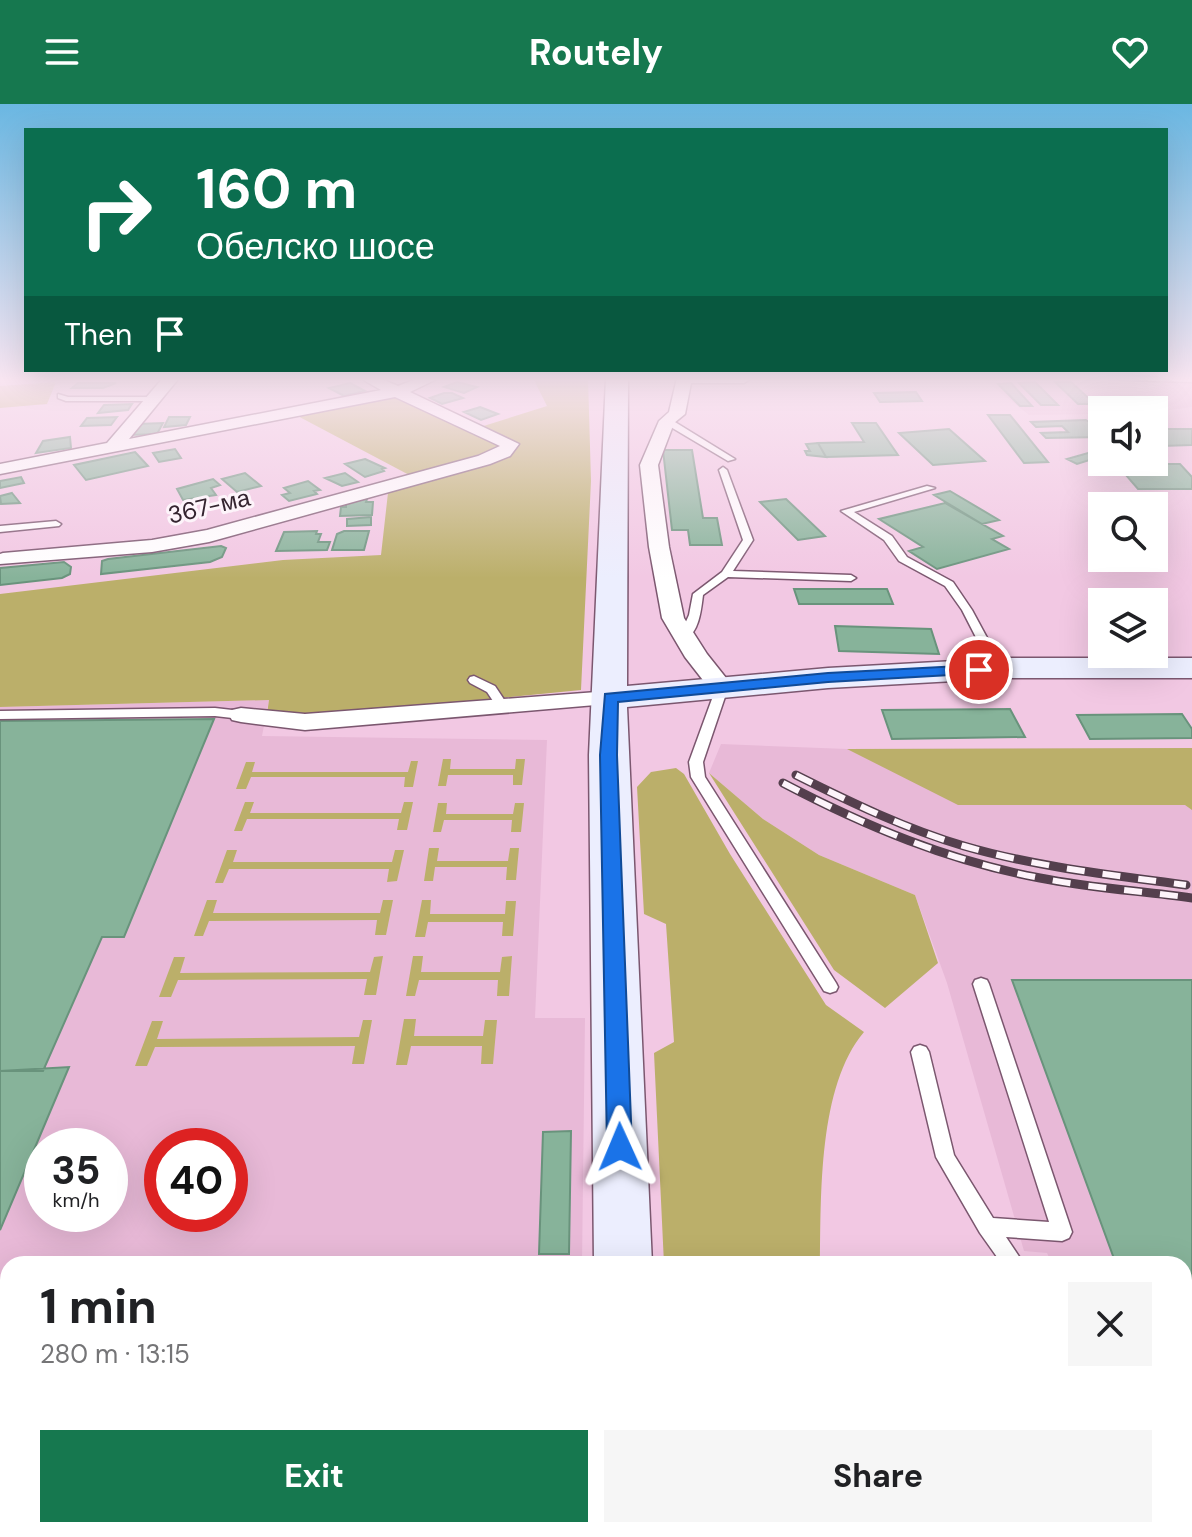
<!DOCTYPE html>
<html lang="en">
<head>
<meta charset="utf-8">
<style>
  :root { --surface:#fff; --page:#f6f6f6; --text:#202124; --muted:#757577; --accent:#16784f }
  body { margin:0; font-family:"DM Sans",sans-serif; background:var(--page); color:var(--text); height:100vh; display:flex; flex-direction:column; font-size:30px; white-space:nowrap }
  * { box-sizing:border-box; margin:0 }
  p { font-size:26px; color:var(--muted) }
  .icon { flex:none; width:44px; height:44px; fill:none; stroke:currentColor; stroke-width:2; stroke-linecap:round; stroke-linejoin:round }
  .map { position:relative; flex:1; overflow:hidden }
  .panel { position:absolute; left:0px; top:1152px; width:1192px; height:282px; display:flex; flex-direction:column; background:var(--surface); border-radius:24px 24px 0 0; box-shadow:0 8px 32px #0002 }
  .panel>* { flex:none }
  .top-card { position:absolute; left:24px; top:24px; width:1144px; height:244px; border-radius:0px; box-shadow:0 8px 32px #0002; background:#0b6e4f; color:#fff; overflow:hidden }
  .buttons { position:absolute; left:1088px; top:292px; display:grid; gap:16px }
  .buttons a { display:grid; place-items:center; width:80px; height:80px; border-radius:0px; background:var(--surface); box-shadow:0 8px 32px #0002; font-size:40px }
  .speed { position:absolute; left:24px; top:1024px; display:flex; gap:16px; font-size:40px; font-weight:700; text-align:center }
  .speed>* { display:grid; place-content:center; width:104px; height:104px; border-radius:50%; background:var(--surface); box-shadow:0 8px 32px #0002; line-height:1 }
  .speed small { font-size:20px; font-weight:400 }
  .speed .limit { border:12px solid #d22; background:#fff; color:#111 }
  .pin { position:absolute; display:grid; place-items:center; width:68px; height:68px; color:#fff; margin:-34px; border:4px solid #fff; border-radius:50%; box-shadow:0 2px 8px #0007 }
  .me { position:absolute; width:88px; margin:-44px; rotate:359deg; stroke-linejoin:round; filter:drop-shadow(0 0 6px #0008) }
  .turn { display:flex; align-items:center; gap:28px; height:168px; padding:0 40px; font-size:36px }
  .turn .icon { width:104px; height:104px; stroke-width:2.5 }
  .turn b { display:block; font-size:56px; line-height:68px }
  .then { display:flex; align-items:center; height:76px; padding:0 40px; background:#0003; gap:16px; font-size:30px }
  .round { display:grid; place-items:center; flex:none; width:84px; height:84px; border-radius:0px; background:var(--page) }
  .headline { display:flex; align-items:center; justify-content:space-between; height:136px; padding:0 40px }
  h1 { font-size:48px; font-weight:700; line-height:60px }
  .cta { display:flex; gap:16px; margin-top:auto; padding:16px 40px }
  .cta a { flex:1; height:92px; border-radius:0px; background:var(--accent); color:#fff; font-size:32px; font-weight:700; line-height:92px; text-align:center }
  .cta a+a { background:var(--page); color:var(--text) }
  header { display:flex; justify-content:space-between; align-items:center; height:104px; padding:0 40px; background:var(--accent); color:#fff; font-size:36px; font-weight:700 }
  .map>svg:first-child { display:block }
  .built { fill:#e8b9d7; fill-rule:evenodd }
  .green { fill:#bbaf6a }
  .building { fill:#87b39a; stroke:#69937c; stroke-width:2 }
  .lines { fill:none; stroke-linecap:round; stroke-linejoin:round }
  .lane-casing { stroke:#7b576f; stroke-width:3 }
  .street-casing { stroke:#7b576f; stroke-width:3 }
  .secondary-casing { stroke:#7b576f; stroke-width:3 }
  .lane { fill:#fff; fill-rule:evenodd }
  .street { fill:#fff; fill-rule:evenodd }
  .secondary { fill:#eceefe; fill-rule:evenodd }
  .rail-far1-casing { stroke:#543f4d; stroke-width:9 }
  .rail-casing { stroke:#543f4d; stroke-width:12 }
  .rail-far1 { stroke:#fdf4fa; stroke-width:6; stroke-dasharray:18; stroke-linecap:butt }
  .rail { stroke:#fdf4fa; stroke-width:9; stroke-dasharray:28; stroke-linecap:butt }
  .route { fill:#1a73e8; stroke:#114b97; stroke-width:2 }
  .labels { text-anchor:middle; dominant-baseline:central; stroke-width:6; stroke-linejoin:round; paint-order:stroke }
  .far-street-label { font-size:24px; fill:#34242f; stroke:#fdf4fa }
</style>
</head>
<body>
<header><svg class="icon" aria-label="menu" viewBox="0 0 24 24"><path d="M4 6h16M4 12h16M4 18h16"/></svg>Routely<svg class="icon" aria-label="heart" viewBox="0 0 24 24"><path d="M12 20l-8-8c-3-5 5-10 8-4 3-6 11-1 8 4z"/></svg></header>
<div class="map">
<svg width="1192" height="1433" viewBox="0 0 1192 1433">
  <rect width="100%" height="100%" fill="#f2c8e3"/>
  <path class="built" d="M982 274H1192V303L1154 308 1102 306V310L1029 311Z
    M269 596 262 632 547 636 535 914H585L582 1160H8V1426H578L577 1433H0V603ZM42 1042H110V1110H42ZM162 1042H230V1110H162Z
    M721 640 847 645 1192 644V1356L1184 1349V1160H1052L1047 1149 1024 1147 947 879 915 791 819 751 763 715 709 669Z"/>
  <path class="green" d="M526 274H588L591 377 581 586 266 617 269 596 0 603V490L283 456 381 451 389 380 413 373 292 309 397 288 474 325 547 302 534 276Z
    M56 278 47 300 0 304V282Z
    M1192 644V706L1185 701H958L847 645Z
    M443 655H451L450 665H515L516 655H525L522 681H513V671H448L446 682H438Z
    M411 657H418L413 683H404L405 673H251L246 685H236L246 658H255L252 668H408Z
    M676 664 684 670 730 750 826 901 864 928C818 982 821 1092 820 1160H664L654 949 674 938 666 820 644 810 637 683 651 668Z
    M709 669 763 715 819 751 915 791 938 859 885 904 834 866Z
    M245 698H254L250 709H401L404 698H413L407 726H397L399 715H247L242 727H234Z
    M438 699H447L446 710H513L515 699H524L521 728H511L512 716H444L441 728H433Z
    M429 744H439L437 757H508L510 744H519L516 776H506L507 763H435L433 777H424Z
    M227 746H237L233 758H392L395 746H404L397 777 387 778 389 765H229L223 779H215Z
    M207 796H217L213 809H380L383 796H393L386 831H375L377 816 209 817 203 832H194Z
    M422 796H431L430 810H505L506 797H516L513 832H502L503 818H428L425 833H415Z
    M383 852 376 891H364L367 875 178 876 171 893H159L174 853H185L180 869 370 868 374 853Z
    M413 852H423L421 868H500L502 853 512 852 509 892H497L498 876H419L415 892H406Z
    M404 915H416L414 932H483L485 916H497L493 960H481L482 942H411L407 961H396Z
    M363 916H372L364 960H352L355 942 155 943 147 962H135L152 917H163L157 935 359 933Z
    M677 1426H836L837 1433H678Z
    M920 1426H1049L1051 1433H921Z"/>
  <path class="building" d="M457 278 477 283 464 289 444 283Z
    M1035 278 1058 301H1041L1019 279Z
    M1055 278H1071L1095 300H1078Z
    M78 279H116L103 284H72Z
    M350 279 365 287 344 292 329 284Z
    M1011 279 1032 302H1020L998 280Z
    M916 288 922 297 880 298 874 289Z
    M444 289H452L463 294 442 300 430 294Z
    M132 300 128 306 98 309 104 301Z
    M480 303 498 310 481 316 464 308Z
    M988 311H1010L1048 358 1024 359Z
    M117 313 111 321 81 322 87 314Z
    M169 313H190L186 321 164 323Z
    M1086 316 1102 326V333L1046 334 1041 329 1068 328 1062 322 1036 323 1031 318Z
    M163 319 157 330 130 331 137 320Z
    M852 319H876L898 351 826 353 818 339 864 338Z
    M949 325 985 357 933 361 899 329Z
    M1154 325H1192V341L1161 342 1154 334Z
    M70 333 71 344 36 349 43 337Z
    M818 339 826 353 807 351 805 347H810L806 340Z
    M175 345 181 354 159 358 153 349Z
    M1102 345V352L1077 360 1067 355Z
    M663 346H692L703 414H717L722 441H690L688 426H672Z
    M135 348 148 362 86 376 74 361Z
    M365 355 385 364 382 365 384 367 365 373 345 360Z
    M1158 360H1180L1192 373V385H1138L1125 370 1165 368Z
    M245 369 261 382 237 388 222 375Z
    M345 369 358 378 342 382 325 374Z
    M21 373 24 379 0 384V377Z
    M213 375 220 381 211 384 216 391 183 396 177 385Z
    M308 377 320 386 314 387 317 390 289 397 282 391 290 389 284 384Z
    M950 387 999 416 982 420 934 391Z
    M12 389 20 399 1 400 0 392Z
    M367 395 366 398H373L372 411 340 412 341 403H346V396Z
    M786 395 825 432 798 436 760 398Z
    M945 399 1003 432 992 435 1009 445 937 465 909 447 923 443 879 415Z
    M371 413V421L347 422V415Z
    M317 427 316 430H321L318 438H330L327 446 276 447 284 428Z
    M344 427H369L364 446H332L337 430Z
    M221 442 226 444 222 453 210 458 101 470 102 457 108 455Z
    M64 458 71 463 70 470 62 474 0 481V464Z
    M794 485H887L893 500H799Z
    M835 522 931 525 939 550 839 547Z
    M1010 605 1025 633 892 635 882 606Z
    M1182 610 1192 625V634L1090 635 1077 611Z
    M214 615 124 833H102L43 967H0V617Z
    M1012 876H1192V1232H1184V1160H1116Z
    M69 963 28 1060 0 1126V967Z
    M571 1027 569 1150H539L543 1028Z"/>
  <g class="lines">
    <defs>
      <path id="lane" d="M1117 274H1192V278L1121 276Z
        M58 290 68 293H153L157 295 153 297H66L58 294Z
        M664 315H670L735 355 728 357 664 319Z
        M723 363 727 366 753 436 733 467 851 471 856 474 851 477 728 473 703 491C701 507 699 528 685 536L679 533 689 511 693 490 722 468 743 436 719 366Z
        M927 382 935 384 854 408 892 432 907 453 953 478 972 506 992 543 1013 561V567H1005L983 547 962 506 945 482 899 457 884 436 841 407Z
        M56 417 61 420 59 422 0 428V422Z
        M474 572 495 582 509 603 507 606H499L487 588 470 579 468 576 470 573Z
        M722 580 728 584 703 658 705 673 836 879 838 883 836 887 830 889 824 887 691 673 689 658 716 584Z
        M215 604 241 607 247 611 241 615 215 612 0 615V607Z
        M981 874 987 876 989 880 1072 1128 1069 1134 1062 1137 1006 1133 1024 1160H1002L980 1129 936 1053 911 948 914 943 920 941 926 943 929 948 954 1051 993 1114 1049 1118 973 880 975 876Z
        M1184 1256 1192 1259V1281L1184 1278Z
        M883 1426H907L908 1433H884Z"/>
      <path id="street" d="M163 274H179L129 335 381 286 360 274H379L398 282 419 274H439L410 288 519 340 510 352 490 360 209 438 152 448 0 460V450L3 449 152 436 207 426 478 352 500 342 395 293 0 370V360L107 339Z
        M677 274H752L744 279H691L685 310 674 319 658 361 669 443 684 514 707 550 734 584 731 589H713L685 553 662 514 649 443 640 361 659 317 669 308Z
        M610 587 619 589 622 594 619 599 305 626 241 618 232 616 229 611 232 606 241 604 305 610Z"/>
      <path id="secondary" d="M606 274H628L627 582 828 564 1009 554H1192V574H1009L828 584 627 603 652 1160H594L589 651Z
        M602 1426H672V1433H602Z"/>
    </defs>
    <use href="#lane" class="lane-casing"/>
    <use href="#street" class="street-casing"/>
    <use href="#secondary" class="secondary-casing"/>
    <use href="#lane" class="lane"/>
    <use href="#street" class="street"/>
    <use href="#secondary" class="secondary"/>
    <defs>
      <path id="rail-far1" d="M796 671C850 698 906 725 964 742 1036 763 1112 771 1186 781
        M783 679C865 722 949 757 1040 774 1090 784 1142 787 1192 794"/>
      <path id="rail" d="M1098 1426 1103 1433
        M1135 1426 1141 1433"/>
    </defs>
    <use href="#rail-far1" class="rail-far1-casing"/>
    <use href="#rail" class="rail-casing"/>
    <use href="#rail-far1" class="rail-far1"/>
    <use href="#rail" class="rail"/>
  </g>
  <linearGradient id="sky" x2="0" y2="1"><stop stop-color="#6ab7e2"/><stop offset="0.58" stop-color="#f9e6f2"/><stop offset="1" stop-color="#f9e6f2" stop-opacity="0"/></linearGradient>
  <rect width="1192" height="474" fill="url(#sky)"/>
  <path class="route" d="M979 561 987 566 985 569 828 578 618 598 617 651 632 1043 628 1051 620 1054 611 1051 607 1043 600 651 605 590 828 569Z"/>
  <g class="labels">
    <g class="far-street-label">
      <text transform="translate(209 402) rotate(-13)">367-ма</text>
    </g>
  </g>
</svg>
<div class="buttons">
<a><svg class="icon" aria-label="sound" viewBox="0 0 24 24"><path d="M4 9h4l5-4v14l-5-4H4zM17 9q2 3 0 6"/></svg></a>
<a><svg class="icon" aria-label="search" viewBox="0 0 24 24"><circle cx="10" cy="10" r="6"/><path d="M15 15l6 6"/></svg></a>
<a><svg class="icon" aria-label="layers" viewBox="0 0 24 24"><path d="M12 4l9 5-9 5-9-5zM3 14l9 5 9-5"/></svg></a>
</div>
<div class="speed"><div>35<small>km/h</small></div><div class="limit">40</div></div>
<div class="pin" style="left:979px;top:566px;background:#d93025"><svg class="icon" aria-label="arrive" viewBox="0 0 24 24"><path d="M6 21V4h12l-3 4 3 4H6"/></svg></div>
<svg class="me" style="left:620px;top:1043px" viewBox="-20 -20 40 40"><path d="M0-17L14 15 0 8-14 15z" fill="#1a73e8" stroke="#fff" stroke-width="4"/></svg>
<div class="top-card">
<div class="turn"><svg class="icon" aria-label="right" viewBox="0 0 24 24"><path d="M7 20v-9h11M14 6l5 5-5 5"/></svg><div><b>160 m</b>Обелско шосе</div></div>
<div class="then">Then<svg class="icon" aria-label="arrive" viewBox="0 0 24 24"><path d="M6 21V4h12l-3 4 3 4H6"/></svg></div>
</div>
<section class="panel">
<div class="headline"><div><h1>1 min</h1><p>280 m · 13:15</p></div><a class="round"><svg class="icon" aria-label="close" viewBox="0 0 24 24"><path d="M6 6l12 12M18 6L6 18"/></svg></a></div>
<div class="cta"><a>Exit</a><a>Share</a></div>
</section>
</div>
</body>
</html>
